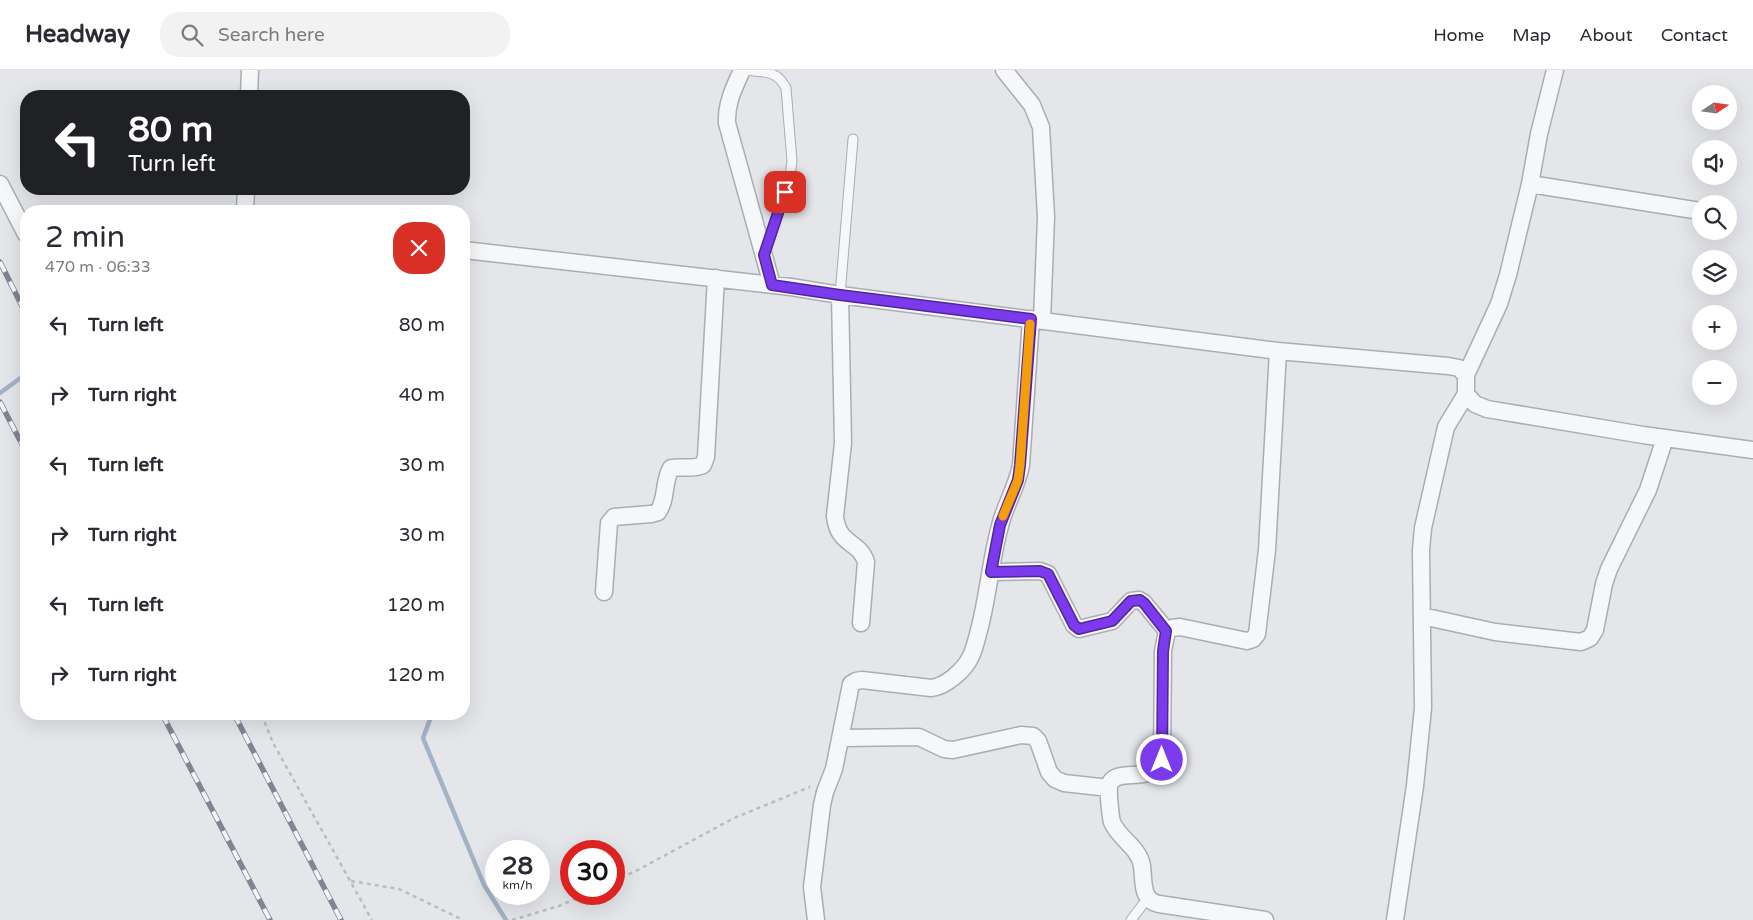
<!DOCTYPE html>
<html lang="en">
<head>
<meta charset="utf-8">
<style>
  :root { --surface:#fff; --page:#f2f2f3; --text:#2b2b33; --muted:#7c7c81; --line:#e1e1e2 }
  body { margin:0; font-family:"Varela Round",sans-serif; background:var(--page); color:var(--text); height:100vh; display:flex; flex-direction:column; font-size:19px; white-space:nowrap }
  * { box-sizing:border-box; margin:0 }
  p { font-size:16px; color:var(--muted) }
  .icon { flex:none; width:28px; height:28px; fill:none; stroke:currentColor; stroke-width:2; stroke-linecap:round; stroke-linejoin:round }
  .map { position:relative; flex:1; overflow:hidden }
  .panel { position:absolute; left:20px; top:135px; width:450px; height:515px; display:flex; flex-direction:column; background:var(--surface); border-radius:20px; box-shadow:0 5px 20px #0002 }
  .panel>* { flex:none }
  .top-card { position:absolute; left:20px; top:20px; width:450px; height:105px; border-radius:20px; box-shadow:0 5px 20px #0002; background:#202124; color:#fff; overflow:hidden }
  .needle { width:32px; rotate:77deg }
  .tools { position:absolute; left:1692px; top:15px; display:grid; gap:10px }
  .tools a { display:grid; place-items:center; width:45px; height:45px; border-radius:50%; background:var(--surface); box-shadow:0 5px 20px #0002; font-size:25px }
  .speed { position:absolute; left:485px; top:770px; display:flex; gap:10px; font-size:25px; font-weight:700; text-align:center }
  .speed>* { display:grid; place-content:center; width:65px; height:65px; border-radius:50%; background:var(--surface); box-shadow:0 5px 20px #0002; line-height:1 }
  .speed small { font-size:12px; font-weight:400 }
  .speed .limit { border:8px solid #d22; background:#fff; color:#111 }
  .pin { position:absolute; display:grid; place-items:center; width:42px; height:42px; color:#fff; margin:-21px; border-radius:10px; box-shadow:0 2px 8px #0006 }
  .me { position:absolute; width:55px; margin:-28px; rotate:0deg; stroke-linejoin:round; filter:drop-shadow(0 0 4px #0008) }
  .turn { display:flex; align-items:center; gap:18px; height:105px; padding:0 25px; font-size:22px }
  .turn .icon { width:65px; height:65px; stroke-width:2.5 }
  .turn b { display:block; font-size:35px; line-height:42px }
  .round { display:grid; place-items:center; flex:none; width:52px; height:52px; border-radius:20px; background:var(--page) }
  .head { display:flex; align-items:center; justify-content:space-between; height:85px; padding:0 25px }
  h1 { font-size:30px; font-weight:600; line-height:38px }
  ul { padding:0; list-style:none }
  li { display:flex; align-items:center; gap:15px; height:70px; padding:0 25px }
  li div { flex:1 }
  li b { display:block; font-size:19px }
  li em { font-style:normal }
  header { display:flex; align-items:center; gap:30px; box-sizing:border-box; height:70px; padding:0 25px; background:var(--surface); border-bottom:1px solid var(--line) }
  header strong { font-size:24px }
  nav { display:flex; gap:28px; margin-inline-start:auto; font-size:18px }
  .search { width:350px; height:45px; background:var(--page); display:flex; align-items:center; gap:12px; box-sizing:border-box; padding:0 18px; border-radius:20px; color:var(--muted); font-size:19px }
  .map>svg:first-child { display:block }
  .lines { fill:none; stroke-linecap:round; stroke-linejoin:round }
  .stream { stroke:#a3b3c6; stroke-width:4.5 }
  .service-casing { stroke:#a9adb4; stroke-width:11 }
  .minor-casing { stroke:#a9adb4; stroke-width:19 }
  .path { stroke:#babcc2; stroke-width:2.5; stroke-dasharray:4 4; stroke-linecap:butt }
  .service { stroke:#f6f7f9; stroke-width:9 }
  .minor { stroke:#f6f7f9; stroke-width:16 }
  .rail-casing { stroke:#7f8592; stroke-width:5.5 }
  .rail { stroke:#f3f5f8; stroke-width:4; stroke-dasharray:11; stroke-linecap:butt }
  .route-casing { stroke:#51269a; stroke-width:12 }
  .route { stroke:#7c3aed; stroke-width:9 }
  .slow { stroke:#f59e0b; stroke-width:9 }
</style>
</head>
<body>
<header>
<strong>Headway</strong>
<div class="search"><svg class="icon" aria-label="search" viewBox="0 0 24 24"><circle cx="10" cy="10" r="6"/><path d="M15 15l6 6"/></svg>Search here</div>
<nav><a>Home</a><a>Map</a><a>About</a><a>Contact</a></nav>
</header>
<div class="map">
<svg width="1753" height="850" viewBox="0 0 1753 850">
  <rect width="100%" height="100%" fill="#e4e6ea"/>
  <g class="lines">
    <path class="stream" d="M0 323 26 304
      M432 644 423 668 484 815 506 850"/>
    <defs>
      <path id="service" d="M743 0C764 2 777 0 786 18L792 91 790 106 765 182
        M840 225 853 69
        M1131 850 1147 829"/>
      <path id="minor" d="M742 0C734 18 726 33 727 53L772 215
        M1004 0 1032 35 1041 57 1046 147 1042 251
        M249 26 250 0
        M0 114 26 164
        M1530 114 1700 141
        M245 141 246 119
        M464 180 791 217 840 225 1278 281 1448 296 1459 298 1466 305V324L1475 334 1487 339 1643 365 1753 380
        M840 225 843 373 835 446C838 476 859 470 866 492L861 553
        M1466 305 1499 234 1508 205 1530 114 1539 64 1555 0
        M991 502 1040 501 1048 504 1074 555 1079 559 1112 551 1131 531 1139 530 1144 533 1167 561
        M604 522 609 453 614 447 651 444 658 442C667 429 663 412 671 398 682 396 693 400 703 395L706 387 716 208
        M1422 546 1495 562 1581 572 1590 568 1595 560 1604 514 1609 499 1648 420 1665 368
        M840 668 919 667 944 679 953 680 1021 665 1033 666 1038 671 1049 702 1055 709 1064 713 1109 718
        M816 850 812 817 822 735 825 722 834 699 851 614 856 611 862 610 931 618C945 617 965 600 971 586 974 580 976 572 978 564 988 529 990 492 1000 456 1005 435 1017 417 1021 395L1031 249
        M1265 850 1159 834C1141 831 1144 811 1142 796 1139 777 1119 769 1112 752 1110 744 1110 736 1109 729 1109 723 1108 718 1110 713 1119 697 1152 715 1162 690L1163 581 1167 561 1172 558 1180 557 1247 571 1253 569 1257 564 1267 480 1278 281
        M1395 850 1415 716 1423 638 1421 480 1423 458 1446 357 1466 324"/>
    </defs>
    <use href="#service" class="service-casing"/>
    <use href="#minor" class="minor-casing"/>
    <path class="path" d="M264 644 265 653 273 673 372 850
      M351 811 399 819 463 850
      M614 811 636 801 734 748 810 717
      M512 850 559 836 586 824"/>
    <use href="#service" class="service"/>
    <use href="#minor" class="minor"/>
    <defs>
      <path id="rail" d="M0 192 26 244
        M0 332 26 382
        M162 644 270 850
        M234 644 341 850"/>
    </defs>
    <use href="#rail" class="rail-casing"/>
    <use href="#rail" class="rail"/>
  </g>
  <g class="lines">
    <defs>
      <path id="route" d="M785 122 764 185 772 215 840 225 1031 249 1020 395 1018 410 1000 455 991 502 1040 501 1048 504 1074 555 1079 559 1112 551 1131 531 1140 530 1144 533 1166 561 1163 581 1162 690"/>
    </defs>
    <use href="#route" class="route-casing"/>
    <use href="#route" class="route"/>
    <path class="slow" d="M1003 446 1018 410 1020 395 1030 254"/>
  </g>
</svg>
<div class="tools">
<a><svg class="needle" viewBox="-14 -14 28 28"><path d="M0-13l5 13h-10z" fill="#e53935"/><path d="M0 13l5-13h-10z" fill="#7c7c81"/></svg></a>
<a><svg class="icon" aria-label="sound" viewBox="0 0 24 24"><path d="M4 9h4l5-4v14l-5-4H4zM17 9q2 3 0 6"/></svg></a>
<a><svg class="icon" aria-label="search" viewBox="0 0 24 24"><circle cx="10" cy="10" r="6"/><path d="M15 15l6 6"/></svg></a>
<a><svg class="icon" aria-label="layers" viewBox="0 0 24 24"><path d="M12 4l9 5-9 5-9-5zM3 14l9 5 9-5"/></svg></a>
<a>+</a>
<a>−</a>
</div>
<div class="speed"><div>28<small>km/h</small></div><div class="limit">30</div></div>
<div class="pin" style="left:785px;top:122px;background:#d93025"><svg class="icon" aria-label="arrive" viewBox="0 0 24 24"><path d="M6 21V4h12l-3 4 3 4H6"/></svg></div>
<svg class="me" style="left:1162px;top:690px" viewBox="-20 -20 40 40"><circle r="17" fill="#7c3aed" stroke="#fff" stroke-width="3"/><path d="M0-11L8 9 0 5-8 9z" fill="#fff"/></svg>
<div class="top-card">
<div class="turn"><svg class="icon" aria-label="left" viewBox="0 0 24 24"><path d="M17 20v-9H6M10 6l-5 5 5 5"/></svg><div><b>80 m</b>Turn left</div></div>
</div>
<section class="panel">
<div class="head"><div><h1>2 min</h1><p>470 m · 06:33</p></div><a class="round" style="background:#d93025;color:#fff"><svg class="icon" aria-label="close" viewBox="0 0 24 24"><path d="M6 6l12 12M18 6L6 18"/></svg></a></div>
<ul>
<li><svg class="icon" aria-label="left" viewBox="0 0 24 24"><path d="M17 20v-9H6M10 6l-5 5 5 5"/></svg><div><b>Turn left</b></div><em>80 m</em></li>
<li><svg class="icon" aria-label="right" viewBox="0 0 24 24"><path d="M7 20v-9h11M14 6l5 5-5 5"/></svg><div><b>Turn right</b></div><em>40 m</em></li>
<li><svg class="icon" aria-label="left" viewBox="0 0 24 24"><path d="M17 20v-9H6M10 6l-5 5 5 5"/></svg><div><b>Turn left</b></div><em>30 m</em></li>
<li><svg class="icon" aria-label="right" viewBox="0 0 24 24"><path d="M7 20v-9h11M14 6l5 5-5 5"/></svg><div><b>Turn right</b></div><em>30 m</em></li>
<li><svg class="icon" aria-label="left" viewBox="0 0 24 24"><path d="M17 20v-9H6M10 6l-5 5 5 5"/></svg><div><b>Turn left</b></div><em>120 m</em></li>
<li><svg class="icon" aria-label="right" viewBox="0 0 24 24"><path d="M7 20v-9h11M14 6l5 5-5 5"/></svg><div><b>Turn right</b></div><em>120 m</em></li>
</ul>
</section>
</div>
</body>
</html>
